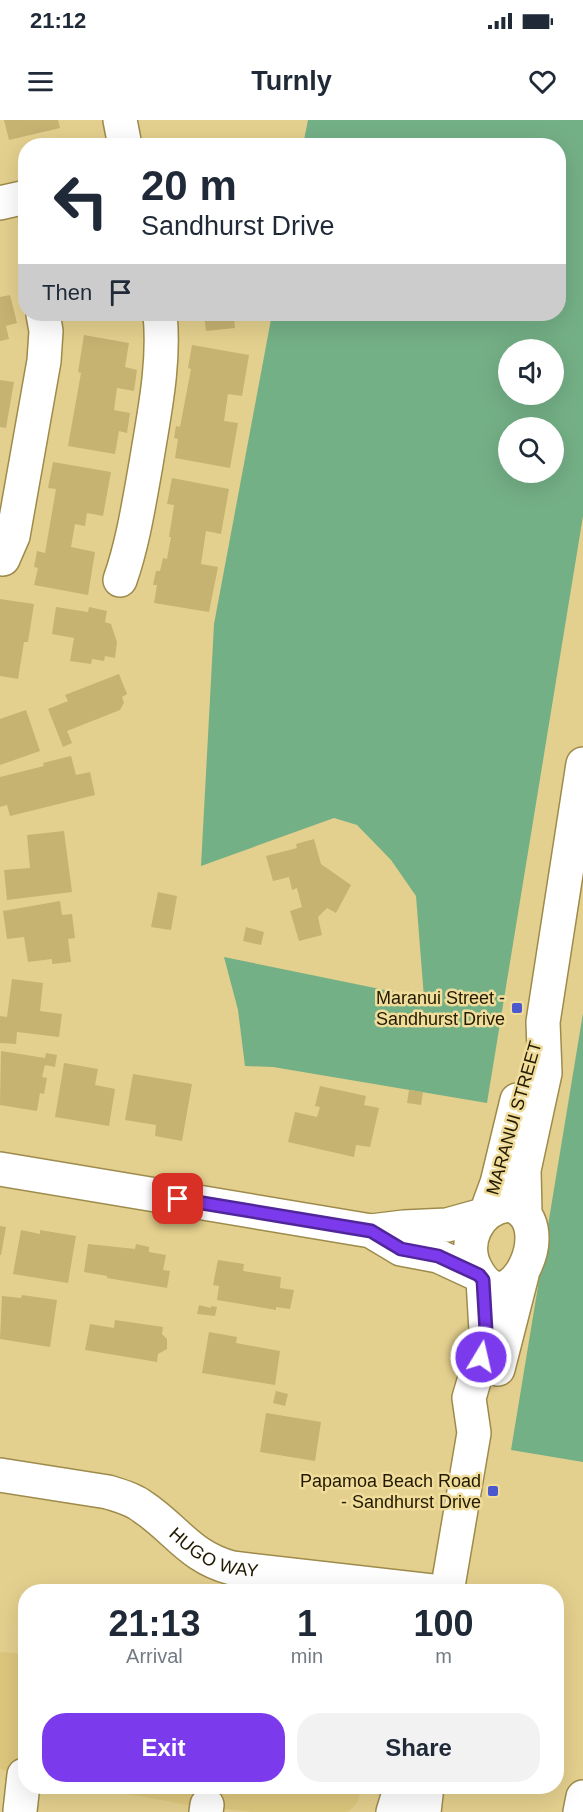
<!DOCTYPE html>
<html lang="en">
<head>
<meta charset="utf-8">
<style>
  :root { --surface:#fff; --page:#f2f2f3; --text:#1f2937; --muted:#747a83; --accent:#7c3aed }
  body { margin:0; font-family:Helvetica,sans-serif; background:var(--page); color:var(--text); height:100vh; display:flex; flex-direction:column; font-size:22px; white-space:nowrap }
  * { box-sizing:border-box; margin:0 }
  p { font-size:20px; color:var(--muted) }
  .icon { flex:none; width:33px; height:33px; fill:none; stroke:currentColor; stroke-width:2; stroke-linecap:round; stroke-linejoin:round }
  .map { position:relative; flex:1; overflow:hidden }
  .details { position:absolute; left:18px; top:1464px; width:546px; height:210px; display:flex; flex-direction:column; background:var(--surface); border-radius:24px; box-shadow:0 6px 24px #0002 }
  .details>* { flex:none }
  .top-card { position:absolute; left:18px; top:18px; width:548px; height:183px; border-radius:24px; box-shadow:0 6px 24px #0002; background:#fff; color:var(--text); overflow:hidden }
  .buttons { position:absolute; left:498px; top:219px; display:grid; gap:12px }
  .buttons a { display:grid; place-items:center; width:66px; height:66px; border-radius:50%; background:var(--surface); box-shadow:0 6px 24px #0002; font-size:30px }
  .pin { position:absolute; display:grid; place-items:center; width:51px; height:51px; color:#fff; margin:-26px; border-radius:12px; box-shadow:0 3px 9px #0006 }
  .me { position:absolute; width:66px; margin:-33px; rotate:9deg; stroke-linejoin:round; filter:drop-shadow(0 0 4px #0008) }
  .turn { display:flex; align-items:center; gap:21px; height:126px; padding:0 24px; font-size:27px }
  .turn .icon { width:78px; height:78px; stroke-width:2.5 }
  .turn b { display:block; font-size:42px; line-height:51px }
  .then { display:flex; align-items:center; height:57px; padding:0 24px; background:#0003; gap:12px; font-size:22px }
  .eta { display:flex; justify-content:space-evenly; align-items:center; height:102px; text-align:center }
  .eta b { font-size:36px; font-weight:600; line-height:42px }
  .primary-button { display:flex; gap:12px; margin-top:auto; padding:12px 24px }
  .primary-button a { flex:1; height:69px; border-radius:24px; background:var(--accent); color:#fff; font-size:24px; font-weight:600; line-height:69px; text-align:center }
  .primary-button a+a { background:var(--page); color:var(--text) }
  .status { display:flex; justify-content:space-between; align-items:center; height:42px; padding:0 30px; background:var(--surface); direction:ltr }
  .status svg { height:16px; fill:currentColor }
  header { display:flex; justify-content:space-between; align-items:center; height:78px; padding:0 24px; background:var(--surface); font-size:27px; font-weight:600 }
  .map>svg:first-child { display:block }
  .built { fill:#ddc77d }
  .green { fill:#74b086; fill-rule:evenodd }
  .building { fill:#c6b271 }
  .lines { fill:none; stroke-linecap:round; stroke-linejoin:round }
  .minor-casing { stroke:#9e8b4b; stroke-width:36 }
  .major-casing { stroke:#9e8b4b; stroke-width:36 }
  .minor { stroke:#fff; stroke-width:33 }
  .major { stroke:#fff; stroke-width:33 }
  .route-casing { stroke:#51269a; stroke-width:15 }
  .route { stroke:#7c3aed; stroke-width:10 }
  .poi-dot { fill:#4b58ce; stroke:#f1dd9b; stroke-width:2 }
  .labels { text-anchor:middle; dominant-baseline:central; stroke-width:5; stroke-linejoin:round; paint-order:stroke }
  .poi-label { font-size:18px; fill:#211a01; stroke:#f1dd9b; text-anchor:end }
  .street-label { font-size:18px; fill:#211a01; stroke:#f1dd9b }
</style>
</head>
<body>
<div class="status"><b>21:12</b><svg viewBox="0 0 49 12"><path d="M0 12V9h3v3zM5 12V6h3v6zM10 12V3h3v9zM15 12V0h3v12zM26 1h20v11H26zM47 4h2v5h-2z"/></svg></div>
<header><svg class="icon" aria-label="menu" viewBox="0 0 24 24"><path d="M4 6h16M4 12h16M4 18h16"/></svg>Turnly<svg class="icon" aria-label="heart" viewBox="0 0 24 24"><path d="M12 20l-8-8c-3-5 5-10 8-4 3-6 11-1 8 4z"/></svg></header>
<div class="map">
<svg width="583" height="1692" viewBox="0 0 583 1692">
  <rect width="100%" height="100%" fill="#e4d08e"/>
  <path class="built" d="M0 1532 25 1534V1655L0 1649Z
    M87 1667H361L358 1682 348 1692H252L183 1684Z"/>
  <path class="green" d="M308 0H583V396L487 983 273 947 245 946 238 890 224 837 424 878 416 776 391 740 357 705 334 698 201 746 214 504 272 194H558V26L303 25ZM508 230H554V274H508ZM508 308H554V352H508Z
    M583 893V1342L511 1330Z"/>
  <path class="building" d="M4 0H58L60 8 9 20Z
    M10 175 17 203 6 206 9 219 0 221V177Z
    M204 194H243V198L234 199 235 208 206 211Z
    M84 215 129 223 125 247 137 250 134 271 117 268 114 290 130 293 127 313 119 311 115 334 68 326 81 253 78 252Z
    M192 225 249 235 242 276 228 274 224 301 238 303 230 348 175 338 178 319 174 318 176 306 180 307 191 249 188 248Z
    M0 260 14 262 6 308 0 307Z
    M53 342 111 352 103 396 87 393 85 406 75 404 71 427 95 432 88 475 34 465 38 448 34 447 37 431 45 433 56 369 48 368Z
    M172 358 229 369 221 414 206 411 201 444 218 447 209 492 154 483 157 465H153L156 451H160L163 438 167 439 171 417H169L174 385 167 384Z
    M0 479 34 484 28 522H24L18 559 0 556Z
    M56 487 88 492 89 487 107 491 105 502 111 504 117 522 115 538 105 536 104 541 92 539 91 544 70 541 74 518 52 514Z
    M119 554 127 574 122 577 124 583 120 590 67 611 72 623 63 627 48 589 68 581 65 575Z
    M26 590 40 631 0 645V599Z
    M71 636 76 655 90 652 95 675 10 696 7 685 0 687V657L44 646 43 643Z
    M64 711 72 772 7 780 4 750 30 748 27 715Z
    M314 719 321 744 351 765 336 793 327 788 318 797 322 815 299 821 290 791 302 787 297 768 292 770 289 757 273 761 266 736 297 728 296 724Z
    M158 772 177 776 171 810 151 807Z
    M60 781 62 795 72 794 75 818 68 819 71 842 52 844V839L28 842 24 817 7 819 3 791Z
    M246 807 264 812 261 825 243 821Z
    M12 859 43 863 40 891 62 894 59 917 17 912 16 924 0 923V896L7 897Z
    M1 931 45 938 46 933 57 935 55 947 45 945 42 957 47 958 44 974 40 973 37 991 0 985Z
    M64 943 98 949 95 965 115 969 109 1006 55 997Z
    M133 954 192 964 182 1021 155 1016 156 1005 125 1000Z
    M320 966 366 976 364 985 379 988 370 1027 356 1025 354 1037 288 1022 295 992 317 997 320 987 315 986Z
    M409 970 423 972 421 985 407 983Z
    M0 1106 6 1107 1 1135H0Z
    M21 1110 40 1114V1110L76 1116 68 1163 13 1154Z
    M88 1124 135 1129 136 1124 149 1127V1132L166 1135 163 1150 170 1151 167 1168 107 1158V1156L84 1152Z
    M218 1140 244 1144 243 1151 281 1157 280 1168 294 1170 290 1189 276 1187V1190L217 1180 219 1166 213 1165Z
    M22 1175 57 1180 50 1227 0 1219 2 1176 21 1178Z
    M199 1185 211 1188V1186L217 1187 215 1196 197 1194Z
    M115 1200 163 1207 162 1214 167 1219V1229L158 1234 157 1242 85 1230 90 1204 114 1208Z
    M209 1212 237 1217 236 1223 280 1231 275 1265 202 1253Z
    M276 1271 288 1274 285 1286 273 1283Z
    M266 1293 321 1302 315 1341 260 1332Z"/>
  <g class="lines">
    <defs>
      <g id="minor">
        <path d="M120 0 125 26"/>
        <path d="M0 83 26 77"/>
        <path d="M3 439 13 416 44 241 46 211 43 194"/>
        <path d="M120 460C133 423 139 383 146 344 154 294 165 244 160 194"/>
        <path id="s1" d="M0 1355 108 1372C120 1376 133 1379 143 1387 177 1410 190 1437 232 1448L441 1472"/>
        <path d="M20 1691 24 1655"/>
        <path d="M206 1692 207 1685"/>
        <path d="M580 1692 583 1677"/>
      </g>
      <path id="major" d="M0 1049 371 1111 404 1107 447 1105 483 1095
        M509 1085C562 1097 511 1211 477 1151 461 1124 477 1088 509 1085Z
        M486 1093 497 1063 517 980
        M525 1094 524 1050 545 953 543 902 583 644
        M371 1111 401 1129 438 1136 479 1155
        M498 1249 522 1155
        M447 1472 474 1313 469 1278 481 1237 486 1211 483 1160
        M393 1692 401 1666
        M424 1692 427 1666"/>
    </defs>
    <use href="#minor" class="minor-casing"/>
    <use href="#major" class="major-casing"/>
    <use href="#minor" class="minor"/>
    <use href="#major" class="major"/>
  </g>
  <g class="lines">
    <defs>
      <path id="route" d="M178 1079 371 1111 401 1129 438 1136 479 1155 483 1160 486 1211 481 1237"/>
    </defs>
    <use href="#route" class="route-casing"/>
    <use href="#route" class="route"/>
  </g>
  <g class="poi-dot">
    <rect x="511" y="882" width="12" height="12" rx="3"/>
    <rect x="487" y="1365" width="12" height="12" rx="3"/>
  </g>
  <g class="labels">
    <g class="poi-label">
      <text x="505" y="878">Maranui Street -<tspan x="505" dy="21">Sandhurst Drive</tspan></text>
      <text x="481" y="1361">Papamoa Beach Road<tspan x="481" dy="21">- Sandhurst Drive</tspan></text>
    </g>
    <g class="street-label">
      <text transform="translate(514 998) rotate(-74)">MARANUI STREET</text>
      <text stroke="none"><textPath href="#s1" startOffset="234">HUGO WAY</textPath></text>
    </g>
  </g>
</svg>
<div class="buttons">
<a><svg class="icon" aria-label="sound" viewBox="0 0 24 24"><path d="M4 9h4l5-4v14l-5-4H4zM17 9q2 3 0 6"/></svg></a>
<a><svg class="icon" aria-label="search" viewBox="0 0 24 24"><circle cx="10" cy="10" r="6"/><path d="M15 15l6 6"/></svg></a>
</div>
<div class="pin" style="left:178px;top:1079px;background:#d93025"><svg class="icon" aria-label="arrive" viewBox="0 0 24 24"><path d="M6 21V4h12l-3 4 3 4H6"/></svg></div>
<svg class="me" style="left:481px;top:1237px" viewBox="-20 -20 40 40"><circle r="17" fill="#7c3aed" stroke="#fff" stroke-width="3"/><path d="M0-11L8 9 0 5-8 9z" fill="#fff"/></svg>
<div class="top-card">
<div class="turn"><svg class="icon" aria-label="left" viewBox="0 0 24 24"><path d="M17 20v-9H6M10 6l-5 5 5 5"/></svg><div><b>20 m</b>Sandhurst Drive</div></div>
<div class="then">Then<svg class="icon" aria-label="arrive" viewBox="0 0 24 24"><path d="M6 21V4h12l-3 4 3 4H6"/></svg></div>
</div>
<section class="details">
<div class="eta">
<div><b>21:13</b><p>Arrival</p></div>
<div><b>1</b><p>min</p></div>
<div><b>100</b><p>m</p></div>
</div>
<div class="primary-button"><a>Exit</a><a>Share</a></div>
</section>
</div>
</body>
</html>
